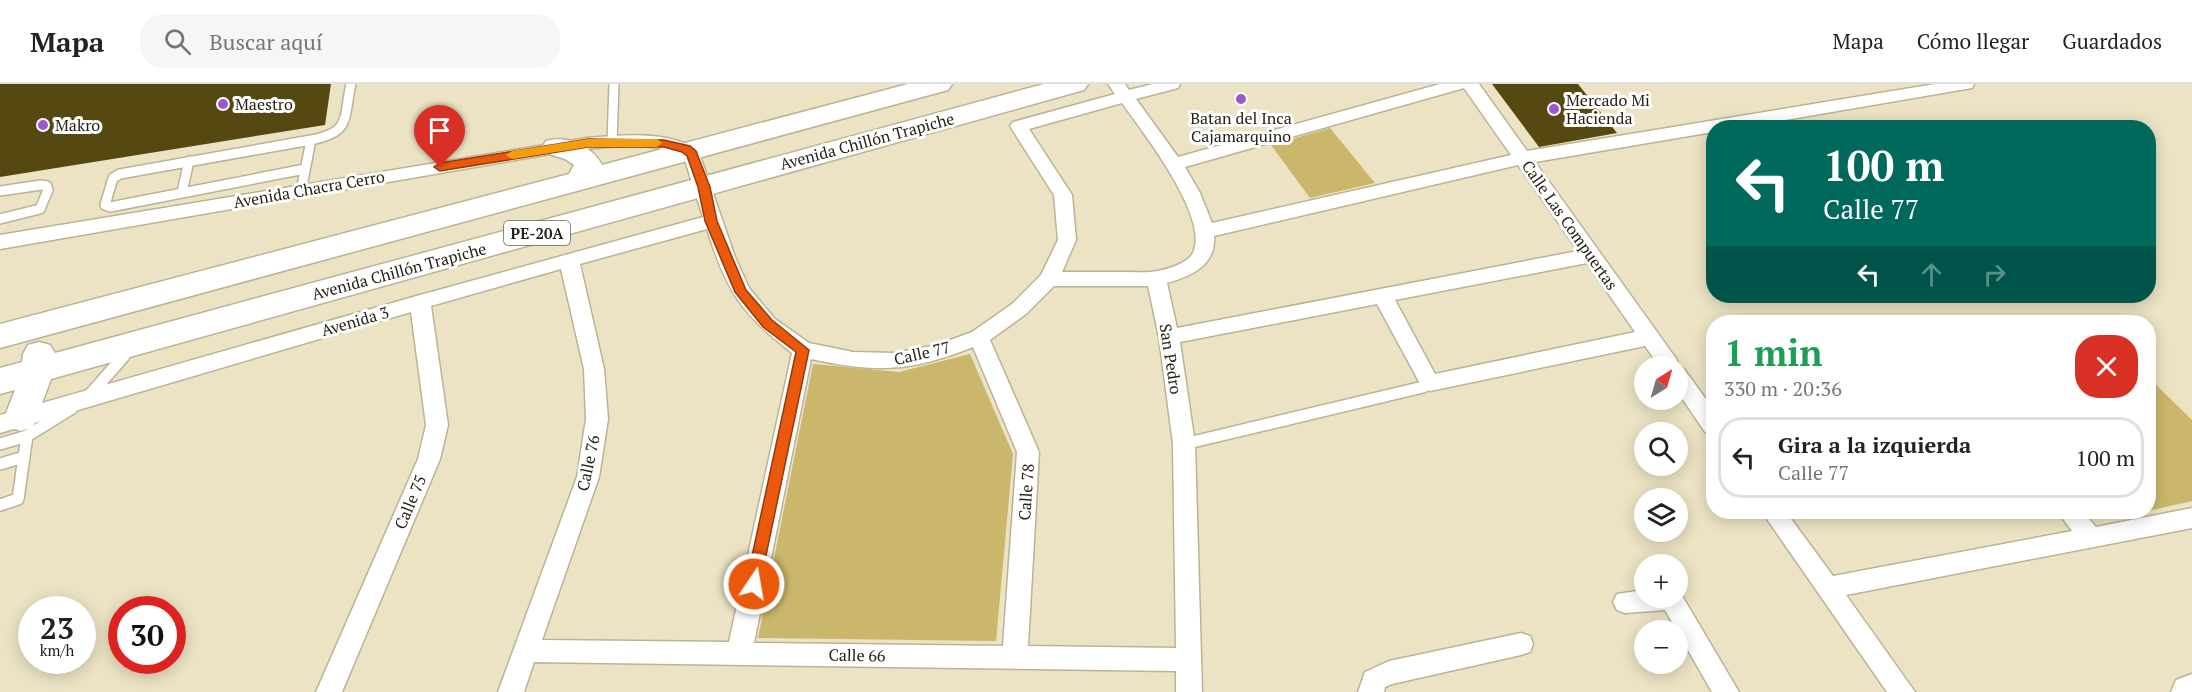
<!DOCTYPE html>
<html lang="es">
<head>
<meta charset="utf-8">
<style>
  :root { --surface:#fff; --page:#f6f6f6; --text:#222; --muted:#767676; --line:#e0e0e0 }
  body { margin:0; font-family:"PT Serif",serif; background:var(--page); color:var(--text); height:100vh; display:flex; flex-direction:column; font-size:22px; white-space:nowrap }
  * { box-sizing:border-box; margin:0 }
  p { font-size:20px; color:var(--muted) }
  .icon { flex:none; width:33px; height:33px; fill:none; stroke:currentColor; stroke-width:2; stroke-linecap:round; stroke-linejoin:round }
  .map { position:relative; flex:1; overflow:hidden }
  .side { position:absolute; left:1706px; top:231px; width:450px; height:204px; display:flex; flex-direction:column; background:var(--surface); border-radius:24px; box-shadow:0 3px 15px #0003 }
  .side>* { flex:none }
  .guide { position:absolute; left:1706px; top:36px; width:450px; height:183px; border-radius:24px; box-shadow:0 3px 15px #0003; background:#00695c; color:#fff; overflow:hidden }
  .needle { width:39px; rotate:37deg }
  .fabs { position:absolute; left:1634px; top:272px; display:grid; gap:12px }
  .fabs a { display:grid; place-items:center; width:54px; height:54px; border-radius:50%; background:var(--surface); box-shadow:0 3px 15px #0003; font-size:30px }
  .speed { position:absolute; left:18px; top:512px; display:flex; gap:12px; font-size:30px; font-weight:700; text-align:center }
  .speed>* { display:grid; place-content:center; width:78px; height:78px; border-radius:50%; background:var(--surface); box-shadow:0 3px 15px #0003; line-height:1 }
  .speed small { font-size:15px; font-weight:400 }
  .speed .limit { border:9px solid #d22; background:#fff; color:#111 }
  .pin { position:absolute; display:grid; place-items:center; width:51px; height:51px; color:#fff; margin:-62px -26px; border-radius:50% 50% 50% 0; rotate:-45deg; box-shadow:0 0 6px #0007 }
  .pin .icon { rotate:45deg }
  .me { position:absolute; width:66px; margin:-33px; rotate:12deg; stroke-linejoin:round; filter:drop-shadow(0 0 4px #0008) }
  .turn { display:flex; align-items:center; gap:21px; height:126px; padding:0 18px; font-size:27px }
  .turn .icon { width:78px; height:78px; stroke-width:2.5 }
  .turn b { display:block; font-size:42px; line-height:51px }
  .lanes { display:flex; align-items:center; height:57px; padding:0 18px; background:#0003; justify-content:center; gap:30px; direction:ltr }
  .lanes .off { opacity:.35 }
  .round { display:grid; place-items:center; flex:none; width:63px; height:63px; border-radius:24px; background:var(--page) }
  .overview { display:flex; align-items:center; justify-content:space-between; height:102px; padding:0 18px }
  h1 { font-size:36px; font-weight:600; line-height:45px; color:#1e9e55 }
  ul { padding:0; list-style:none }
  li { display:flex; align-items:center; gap:18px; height:81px; margin:0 12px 9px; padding:0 6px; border:3px solid var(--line); border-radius:24px }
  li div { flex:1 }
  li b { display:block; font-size:22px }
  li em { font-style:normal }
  header { display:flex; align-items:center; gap:36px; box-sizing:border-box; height:84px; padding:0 30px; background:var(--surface); border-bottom:2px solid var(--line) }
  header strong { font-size:28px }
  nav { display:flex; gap:33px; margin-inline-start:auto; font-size:21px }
  .search { width:420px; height:54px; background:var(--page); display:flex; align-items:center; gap:15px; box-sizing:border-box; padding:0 21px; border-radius:24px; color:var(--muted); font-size:22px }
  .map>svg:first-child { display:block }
  .green { fill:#cbb76b }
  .building { fill:#554810 }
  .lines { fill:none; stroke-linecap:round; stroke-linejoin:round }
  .lane-far1-casing { stroke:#bbb394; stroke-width:12 }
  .lane-casing { stroke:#bbb394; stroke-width:14 }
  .street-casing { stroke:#bbb394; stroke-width:3 }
  .secondary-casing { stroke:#bbb394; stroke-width:3 }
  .primary-casing { stroke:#bbb394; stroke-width:3 }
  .lane-far1 { stroke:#fff; stroke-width:9 }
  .lane { stroke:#fff; stroke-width:11 }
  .street { fill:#fff; fill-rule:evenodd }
  .secondary { fill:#fff; fill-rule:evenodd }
  .primary { fill:#fff; fill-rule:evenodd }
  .route { fill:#ea580c; stroke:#983908; stroke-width:1.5 }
  .slow { fill:#f59e0b }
  .poi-dot { fill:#9e58cc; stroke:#fff; stroke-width:2 }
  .labels { text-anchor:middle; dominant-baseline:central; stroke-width:6; stroke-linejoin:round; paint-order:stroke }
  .shield { fill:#fff; stroke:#66645c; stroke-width:1.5 }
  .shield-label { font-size:15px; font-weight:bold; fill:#252216 }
  .poi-label { font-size:16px; fill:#252216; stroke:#fff; text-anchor:start }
  .street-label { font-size:16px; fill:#252216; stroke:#fff }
</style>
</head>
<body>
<header>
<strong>Mapa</strong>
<div class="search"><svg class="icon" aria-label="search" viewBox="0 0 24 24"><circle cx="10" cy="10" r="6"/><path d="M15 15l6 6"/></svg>Buscar aquí</div>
<nav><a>Mapa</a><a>Cómo llegar</a><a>Guardados</a></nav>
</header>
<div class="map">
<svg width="2192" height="608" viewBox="0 0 2192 608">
  <rect width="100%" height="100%" fill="#ebe3c3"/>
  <path class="green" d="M1330 44 1375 99 1310 114 1271 61Z
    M970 270 1013 370 996 557 758 554 813 280 899 288Z
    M2148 293 2192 336V417L2148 427Z"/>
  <path class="building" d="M0 0H331L325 41 0 93Z
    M1492 0H1578L1617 49 1539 63Z"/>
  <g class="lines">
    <defs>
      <path id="lane-far1" d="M311 56C351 48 343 36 351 0
        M612 58 614 0
        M0 107 41 101 47 102 48 106 40 125 0 135
        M301 107 311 56 120 90 113 94 105 121 110 123 305 85
        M182 108 189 77
        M122 274 130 265"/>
      <path id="lane" d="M87 314 124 272
        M0 360 27 352 72 324
        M1184 360 1423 303 1430 299
        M0 380 24 373
        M0 421 18 415 27 352"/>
      <path id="street" d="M1108 0H1125L1129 6 1153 0H1180L1178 4 1136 15 1178 73 1440 0H1479L1527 67 1935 0H1974L1972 4 1966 5 1739 44H1713V48L1535 78 1657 248 1677 276 1679 284 1684 285 1713 325V351L1705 348 1677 307V282H1659L1645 262 1430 307 1423 305 1377 220 1180 258 1195 360 1202 608H1176V587L534 578 524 608H498L577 393 586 335 584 285 561 185 431 222 448 341 440 375 342 608H316L418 375 426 341 411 228 0 349V331L420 211 703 133 684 73C652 54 592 64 556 69L0 165V151L587 54C623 51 666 46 698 66L735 173 749 204 775 235 809 259 853 268 894 269 937 261 972 248 1012 220 1041 191 1058 156 1054 111 1010 42 1013 38 1115 10ZM1464 4 1511 71 1212 139 1200 109 1185 83ZM1122 19C1141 46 1215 139 1191 172 1184 180 1168 185 1158 187 1148 189 1136 188 1126 188 1105 188 1083 188 1062 188L1076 156 1072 111 1029 45ZM1518 81 1578 167 1177 244 1167 199C1191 192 1216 182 1214 152ZM707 145C726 206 741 230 792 269L729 558 542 556 599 393 608 335 604 285 580 180ZM1587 179 1635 248 1435 290 1395 216ZM1054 202H1148L1159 253 1173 360 1176 564 1028 562 1039 368 990 256 1026 230ZM973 263 1017 368 1003 562 754 559 811 275C876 289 911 288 973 263Z
        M2192 424V444L1846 511 1915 608H1887L1762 428H1786L1833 492 2072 447 2058 428H2083L2096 443Z
        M1644 506V513H1677V508L1681 510 1739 608H1712L1665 526 1625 529 1617 526 1613 518 1617 510Z
        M1521 549 1530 552 1533 560 1530 568 1521 571 1392 600 1385 603 1384 608H1358L1365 588 1389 577Z"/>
      <path id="secondary" d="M2192 590V608H2171L2176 596Z"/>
      <path id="primary" d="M908 0H952L948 6 0 264V240L569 90 574 81 565 75 546 69 542 63 546 57C567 51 592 62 602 81Z
        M1044 0H1088L1084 6 51 295 33 343 21 347 9 343 4 334 15 306 0 310V284L22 278 23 270 28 261 39 258 50 261 55 269Z"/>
    </defs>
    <use href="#lane-far1" class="lane-far1-casing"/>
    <use href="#lane" class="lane-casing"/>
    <use href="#street" class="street-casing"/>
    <use href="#secondary" class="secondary-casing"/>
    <use href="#primary" class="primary-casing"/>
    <use href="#lane-far1" class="lane-far1"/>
    <use href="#lane" class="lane"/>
    <use href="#street" class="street"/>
    <use href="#secondary" class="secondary"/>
    <use href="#primary" class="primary"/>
  </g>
  <path class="route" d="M588 55 664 56 690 62 696 67 710 103 717 137 746 206 772 236 809 266 759 505 754 507 748 505 746 500 796 268 763 243 735 208 705 137 698 103 687 72 682 68 664 63H588L440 87 434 83 440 79Z"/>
  <path class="slow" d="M588 55H657L662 59 657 63H588L512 75 506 71 512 67Z"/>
  <g class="poi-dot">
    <circle cx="1241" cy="15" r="6"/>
    <circle cx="223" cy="20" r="6"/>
    <circle cx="1554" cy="25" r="6"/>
    <circle cx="43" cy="41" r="6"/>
  </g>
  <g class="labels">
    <rect class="shield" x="504" y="137" width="66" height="24" rx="4.5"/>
    <g class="shield-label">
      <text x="537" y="149">PE-20A</text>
    </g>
    <g class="poi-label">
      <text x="1566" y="16">Mercado Mi<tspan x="1566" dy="18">Hacienda</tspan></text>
      <text x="235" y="20">Maestro</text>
      <text x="1241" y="34" text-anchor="middle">Batan del Inca<tspan x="1241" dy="18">Cajamarquino</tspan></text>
      <text x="55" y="41">Makro</text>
    </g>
    <g class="street-label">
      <text transform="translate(867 57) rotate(-15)">Avenida Chillón Trapiche</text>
      <text transform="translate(309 105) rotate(-10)">Avenida Chacra Cerro</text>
      <text transform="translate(1570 141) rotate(55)">Calle Las Compuertas</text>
      <text transform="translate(399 187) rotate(-15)">Avenida Chillón Trapiche</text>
      <text transform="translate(355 237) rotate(-16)">Avenida 3</text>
      <text transform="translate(922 269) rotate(-13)">Calle 77</text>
      <text transform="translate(1171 275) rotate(81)">San Pedro</text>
      <text transform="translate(588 379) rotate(-78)">Calle 76</text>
      <text transform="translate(1026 408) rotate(-86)">Calle 78</text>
      <text transform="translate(410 418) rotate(-67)">Calle 75</text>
      <text transform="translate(857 571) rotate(1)">Calle 66</text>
    </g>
  </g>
</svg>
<div class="fabs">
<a><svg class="needle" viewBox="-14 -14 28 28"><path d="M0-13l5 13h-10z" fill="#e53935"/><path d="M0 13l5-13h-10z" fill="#767676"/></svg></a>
<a><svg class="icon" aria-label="search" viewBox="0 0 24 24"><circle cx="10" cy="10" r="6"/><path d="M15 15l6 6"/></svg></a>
<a><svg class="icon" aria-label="layers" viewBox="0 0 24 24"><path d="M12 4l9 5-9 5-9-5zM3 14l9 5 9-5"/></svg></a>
<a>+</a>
<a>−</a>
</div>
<div class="speed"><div>23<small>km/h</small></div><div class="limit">30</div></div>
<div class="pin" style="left:440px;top:83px;background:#d93025"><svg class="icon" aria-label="arrive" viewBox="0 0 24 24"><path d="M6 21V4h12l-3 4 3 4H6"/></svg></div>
<svg class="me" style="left:754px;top:500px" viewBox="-20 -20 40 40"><circle r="17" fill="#ea580c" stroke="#fff" stroke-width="3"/><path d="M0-11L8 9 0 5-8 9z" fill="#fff"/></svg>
<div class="guide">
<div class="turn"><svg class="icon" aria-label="left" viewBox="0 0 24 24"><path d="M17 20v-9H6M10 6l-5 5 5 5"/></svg><div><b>100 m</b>Calle 77</div></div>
<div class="lanes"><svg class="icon" aria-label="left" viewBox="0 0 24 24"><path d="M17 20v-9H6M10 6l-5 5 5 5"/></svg><svg class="icon off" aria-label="ahead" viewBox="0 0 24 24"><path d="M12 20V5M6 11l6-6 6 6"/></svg><svg class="icon off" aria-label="right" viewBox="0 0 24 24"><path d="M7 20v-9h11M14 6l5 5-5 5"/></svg></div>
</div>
<section class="side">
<div class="overview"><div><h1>1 min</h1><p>330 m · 20:36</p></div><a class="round" style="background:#d93025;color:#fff"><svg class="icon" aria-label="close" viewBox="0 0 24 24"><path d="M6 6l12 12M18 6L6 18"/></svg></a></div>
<ul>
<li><svg class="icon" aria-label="left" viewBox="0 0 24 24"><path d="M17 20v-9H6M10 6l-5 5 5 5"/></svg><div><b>Gira a la izquierda</b><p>Calle 77</p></div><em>100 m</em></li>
</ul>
</section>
</div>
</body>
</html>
